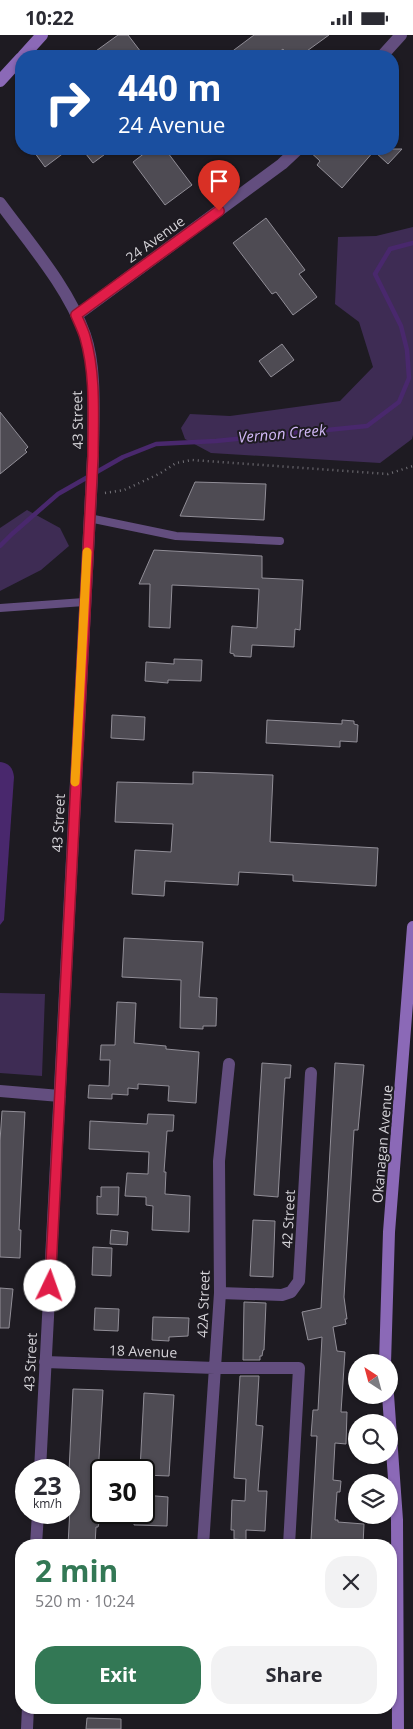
<!DOCTYPE html>
<html lang="en">
<head>
<meta charset="utf-8">
<style>
  :root { --surface:#fff; --page:#f2f2f3; --text:#2b2b33; --muted:#7c7c81; --accent:#337855 }
  body { margin:0; font-family:"Open Sans",sans-serif; background:var(--page); color:var(--text); height:100vh; display:flex; flex-direction:column; font-size:19px; white-space:nowrap }
  * { box-sizing:border-box; margin:0 }
  p { font-size:16px; color:var(--muted) }
  .icon { flex:none; width:28px; height:28px; fill:none; stroke:currentColor; stroke-width:2; stroke-linecap:round; stroke-linejoin:round }
  .map { position:relative; flex:1; overflow:hidden }
  .details { position:absolute; left:15px; top:1504px; width:382px; height:175px; display:flex; flex-direction:column; background:var(--surface); border-radius:20px; box-shadow:0 1px 4px #0004 }
  .details>* { flex:none }
  .hud { position:absolute; left:15px; top:15px; width:384px; height:105px; border-radius:20px; box-shadow:0 1px 4px #0004; background:#1a4fa0; color:#fff; overflow:hidden }
  .needle { width:32px; rotate:324deg }
  .buttons { position:absolute; left:348px; top:1319px; display:grid; gap:10px }
  .buttons a { display:grid; place-items:center; width:50px; height:50px; border-radius:50%; background:var(--surface); box-shadow:0 1px 4px #0004; font-size:25px }
  .speed { position:absolute; left:15px; top:1424px; display:flex; gap:10px; font-size:25px; font-weight:700; text-align:center }
  .speed>* { display:grid; place-content:center; width:65px; height:65px; border-radius:50%; background:var(--surface); box-shadow:0 1px 4px #0004; line-height:1 }
  .speed small { font-size:12px; font-weight:400 }
  .speed .limit { border:2px solid #111; border-radius:8px; background:#fff; color:#111 }
  .pin { position:absolute; display:grid; place-items:center; width:42px; height:42px; color:#fff; margin:-51px -21px; border-radius:50% 50% 50% 0; rotate:-45deg; box-shadow:0 0 5px #0007 }
  .pin .icon { rotate:45deg }
  .me { position:absolute; width:55px; margin:-28px; rotate:3deg; stroke-linejoin:round; filter:drop-shadow(0 0 4px #0008) }
  .turn { display:flex; align-items:center; gap:18px; height:105px; padding:0 20px; font-size:22px }
  .turn .icon { width:65px; height:65px; stroke-width:2.5 }
  .turn b { display:block; font-size:35px; line-height:42px }
  .round { display:grid; place-items:center; flex:none; width:52px; height:52px; border-radius:20px; background:var(--page) }
  .summary { display:flex; align-items:center; justify-content:space-between; height:85px; padding:0 20px }
  h1 { font-size:30px; font-weight:700; line-height:38px; color:var(--accent) }
  .button { display:flex; gap:10px; margin-top:auto; padding:10px 20px }
  .button a { flex:1; height:58px; border-radius:20px; background:var(--accent); color:#fff; font-size:20px; font-weight:700; line-height:58px; text-align:center }
  .button a+a { background:var(--page); color:var(--text) }
  .status { display:flex; justify-content:space-between; align-items:center; height:35px; padding:0 25px; background:var(--surface); direction:ltr }
  .status svg { height:14px; fill:currentColor }
  .map>svg:first-child { display:block }
  .green { fill:#3e2c54 }
  .water { fill:#49286d }
  .lines { fill:none; stroke-linecap:round; stroke-linejoin:round }
  .stream { stroke:#49286d; stroke-width:4.5 }
  .building { fill:#4e4b53; stroke:#918e97 }
  .path { stroke:#757379; stroke-width:2.5; stroke-dasharray:1 4; stroke-linecap:butt }
  .lane { stroke:#634e7f; stroke-width:8 }
  .street { stroke:#634e7f; stroke-width:12 }
  .secondary { stroke:#8b69b7; stroke-width:12 }
  .route-casing { stroke:#92132f; stroke-width:12 }
  .route { stroke:#e11d48; stroke-width:9 }
  .slow { stroke:#f59e0b; stroke-width:9 }
  .labels { text-anchor:middle; dominant-baseline:central; stroke-width:4; stroke-linejoin:round; paint-order:stroke }
  .street-label { font-size:14px; fill:#d5d3d8; stroke:#1e1b22 }
  .water-label { font-size:15px; font-style:italic; fill:#d0b7f5; stroke:#1e1b22 }
</style>
</head>
<body>
<div class="status"><b>10:22</b><svg viewBox="0 0 49 12"><path d="M0 12V9h3v3zM5 12V6h3v6zM10 12V3h3v9zM15 12V0h3v12zM26 1h20v11H26zM47 4h2v5h-2z"/></svg></div>
<div class="map">
<svg width="413" height="1694" viewBox="0 0 413 1694">
  <rect width="100%" height="100%" fill="#1e1b22"/>
  <path class="green" d="M413 192V400L412 404 380 428 211 418 185 404 181 393 190 379 230 381 340 366 373 332 359 287 335 269 338 202 376 201Z
    M27 475 60 493 69 511 41 535 0 556V493Z
    M0 958 45 959 42 1041 0 1038Z"/>
  <path class="water" d="M0 727C9 728 13 733 14 742L4 885 0 890Z"/>
  <g class="lines">
    <path class="stream" d="M0 511 12 499 58 459 123 422 156 409 216 406 367 391 399 367 409 343 407 315 401 291 375 239 390 214 413 208"/>
  </g>
  <path class="building" d="M118 0H128L144 21H89Z
    M254 0H329L300 21H288L283 14 274 21H226Z
    M32 114H69L45 132Z
    M82 114H112L93 128Z
    M150 114H165L192 150 165 170 133 127Z
    M307 114H402L388 129 374 116 342 153 317 130 320 126Z
    M266 183 305 235 299 239 317 262 293 280 276 257 272 259 233 208Z
    M282 309 294 325 271 342 259 326Z
    M0 377 28 412 25 415 27 417 0 439Z
    M195 447 266 449 264 485 180 481Z
    M154 515 262 521V543L303 545 300 595 295 594 294 612 252 610 251 622 234 621V619L230 618 232 591 257 593 259 554 172 550 170 593 149 592 150 549H139Z
    M174 624 202 625 201 646 168 645V648L145 646 146 627 174 629Z
    M112 680 145 682 144 705 111 703Z
    M267 685 342 689V685L354 686V689L358 690 357 707 340 706V712L266 708Z
    M193 737 273 740 270 807 378 813 376 851 293 846V840L239 837 238 850 165 846 164 861 132 859 135 815 171 817 173 789 115 787 117 747 193 749Z
    M124 903 203 907 199 962 217 963 216 991H203V994L180 993 181 945 122 942Z
    M117 967 136 968 134 1008 166 1011V1014L199 1017 196 1068 168 1066 169 1051 138 1049V1054L128 1053V1060L112 1059V1064L88 1063 89 1050 109 1051 110 1025H100L101 1010H115Z
    M262 1028 291 1030 290 1043H285L278 1162 254 1160Z
    M335 1028 364 1030 358 1095H354L344 1262 347 1284H345L346 1289 333 1292 337 1316 345 1317 341 1377H347L346 1409 335 1408 333 1445 341 1446 340 1457H337L335 1485H338V1487L364 1489 363 1510 345 1509V1507L311 1505 317 1401H311L313 1375H318L322 1302 308 1305 302 1277 321 1273Z
    M2 1076 25 1077 19 1195H21L20 1223 0 1222V1106Z
    M148 1079 174 1080 173 1096H167L164 1137H166L165 1159 190 1161 189 1197 152 1195 153 1171 146 1170V1162L125 1161 127 1138 148 1139 149 1117 89 1114 90 1086 147 1089Z
    M101 1152H119L118 1180 97 1179V1161L101 1162Z
    M253 1185 275 1186 273 1242 250 1241Z
    M111 1195 128 1197 127 1210 110 1209Z
    M93 1212 112 1213 111 1241 92 1240Z
    M0 1253 13 1254 9 1293H0Z
    M244 1267 266 1268 264 1315H263L262 1321H260V1325H243Z
    M95 1273 119 1274 118 1296 94 1295Z
    M153 1282 189 1283 188 1301 169 1302V1306L152 1305Z
    M240 1341H259L256 1390 263 1391 258 1456H267L265 1496 246 1495V1505L234 1504V1495H231L232 1465 245 1466 246 1444 234 1443Z
    M73 1354 103 1355 97 1457H100L99 1488 98 1492H96L95 1510H68L72 1436H69Z
    M144 1358 174 1360 169 1441 144 1440V1435H140Z
    M144 1460 168 1462 167 1491 134 1490 135 1478H144Z
    M87 1683 121 1684V1694H86Z"/>
  <g class="lines">
    <path class="path" d="M105 458 124 455 159 439 176 428 192 425 388 439 413 431"/>
    <path class="lane" d="M89 483 176 501 280 506
      M0 573 84 567"/>
    <path class="street" d="M382 21 401 0
      M0 168C30 209 68 252 85 300 97 334 93 384 93 421L40 1435
      M77 280 282 129 298 114
      M0 1056 60 1061
      M220 1258 282 1260 291 1257 299 1246 311 1038
      M45 1327 215 1333H299L289 1510
      M36 1510 38 1478
      M203 1510 220 1258 219 1126 229 1029
      M27 1694 28 1672"/>
    <path class="secondary" d="M23 21 42 0
      M0 46 21 23
      M385 1328 389 1197 413 892
      M388 1360 397 1485 398 1694"/>
  </g>
  <g class="lines">
    <defs>
      <path id="route" d="M50 1251 93 421C93 382 96 340 85 302 83 295 79 287 76 280L219 176"/>
    </defs>
    <use href="#route" class="route-casing"/>
    <use href="#route" class="route"/>
    <path class="slow" d="M75 747 87 517"/>
  </g>
  <g class="labels">
    <g class="street-label">
      <text transform="translate(155 204) rotate(-36)">24 Avenue</text>
      <text transform="translate(77 385) rotate(-91)">43 Street</text>
      <text transform="translate(58 788) rotate(-87)">43 Street</text>
      <text transform="translate(382 1109) rotate(-85)">Okanagan Avenue</text>
      <text transform="translate(288 1184) rotate(-87)">42 Street</text>
      <text transform="translate(203 1269) rotate(-88)">42A Street</text>
      <text transform="translate(143 1316) rotate(2)">18 Avenue</text>
      <text transform="translate(30 1327) rotate(-87)">43 Street</text>
    </g>
    <g class="water-label">
      <text transform="translate(282 398) rotate(-5)">Vernon Creek</text>
    </g>
  </g>
</svg>
<div class="buttons">
<a><svg class="needle" viewBox="-14 -14 28 28"><path d="M0-13l5 13h-10z" fill="#e53935"/><path d="M0 13l5-13h-10z" fill="#7c7c81"/></svg></a>
<a><svg class="icon" aria-label="search" viewBox="0 0 24 24"><circle cx="10" cy="10" r="6"/><path d="M15 15l6 6"/></svg></a>
<a><svg class="icon" aria-label="layers" viewBox="0 0 24 24"><path d="M12 4l9 5-9 5-9-5zM3 14l9 5 9-5"/></svg></a>
</div>
<div class="speed"><div>23<small>km/h</small></div><div class="limit">30</div></div>
<div class="pin" style="left:219px;top:176px;background:#d93025"><svg class="icon" aria-label="arrive" viewBox="0 0 24 24"><path d="M6 21V4h12l-3 4 3 4H6"/></svg></div>
<svg class="me" style="left:50px;top:1251px" viewBox="-20 -20 40 40"><circle r="19" fill="#fff"/><path d="M0-13L10 11 0 6-10 11z" fill="#e11d48"/></svg>
<div class="hud">
<div class="turn"><svg class="icon" aria-label="right" viewBox="0 0 24 24"><path d="M7 20v-9h11M14 6l5 5-5 5"/></svg><div><b>440 m</b>24 Avenue</div></div>
</div>
<section class="details">
<div class="summary"><div><h1>2 min</h1><p>520 m · 10:24</p></div><a class="round"><svg class="icon" aria-label="close" viewBox="0 0 24 24"><path d="M6 6l12 12M18 6L6 18"/></svg></a></div>
<div class="button"><a>Exit</a><a>Share</a></div>
</section>
</div>
</body>
</html>
